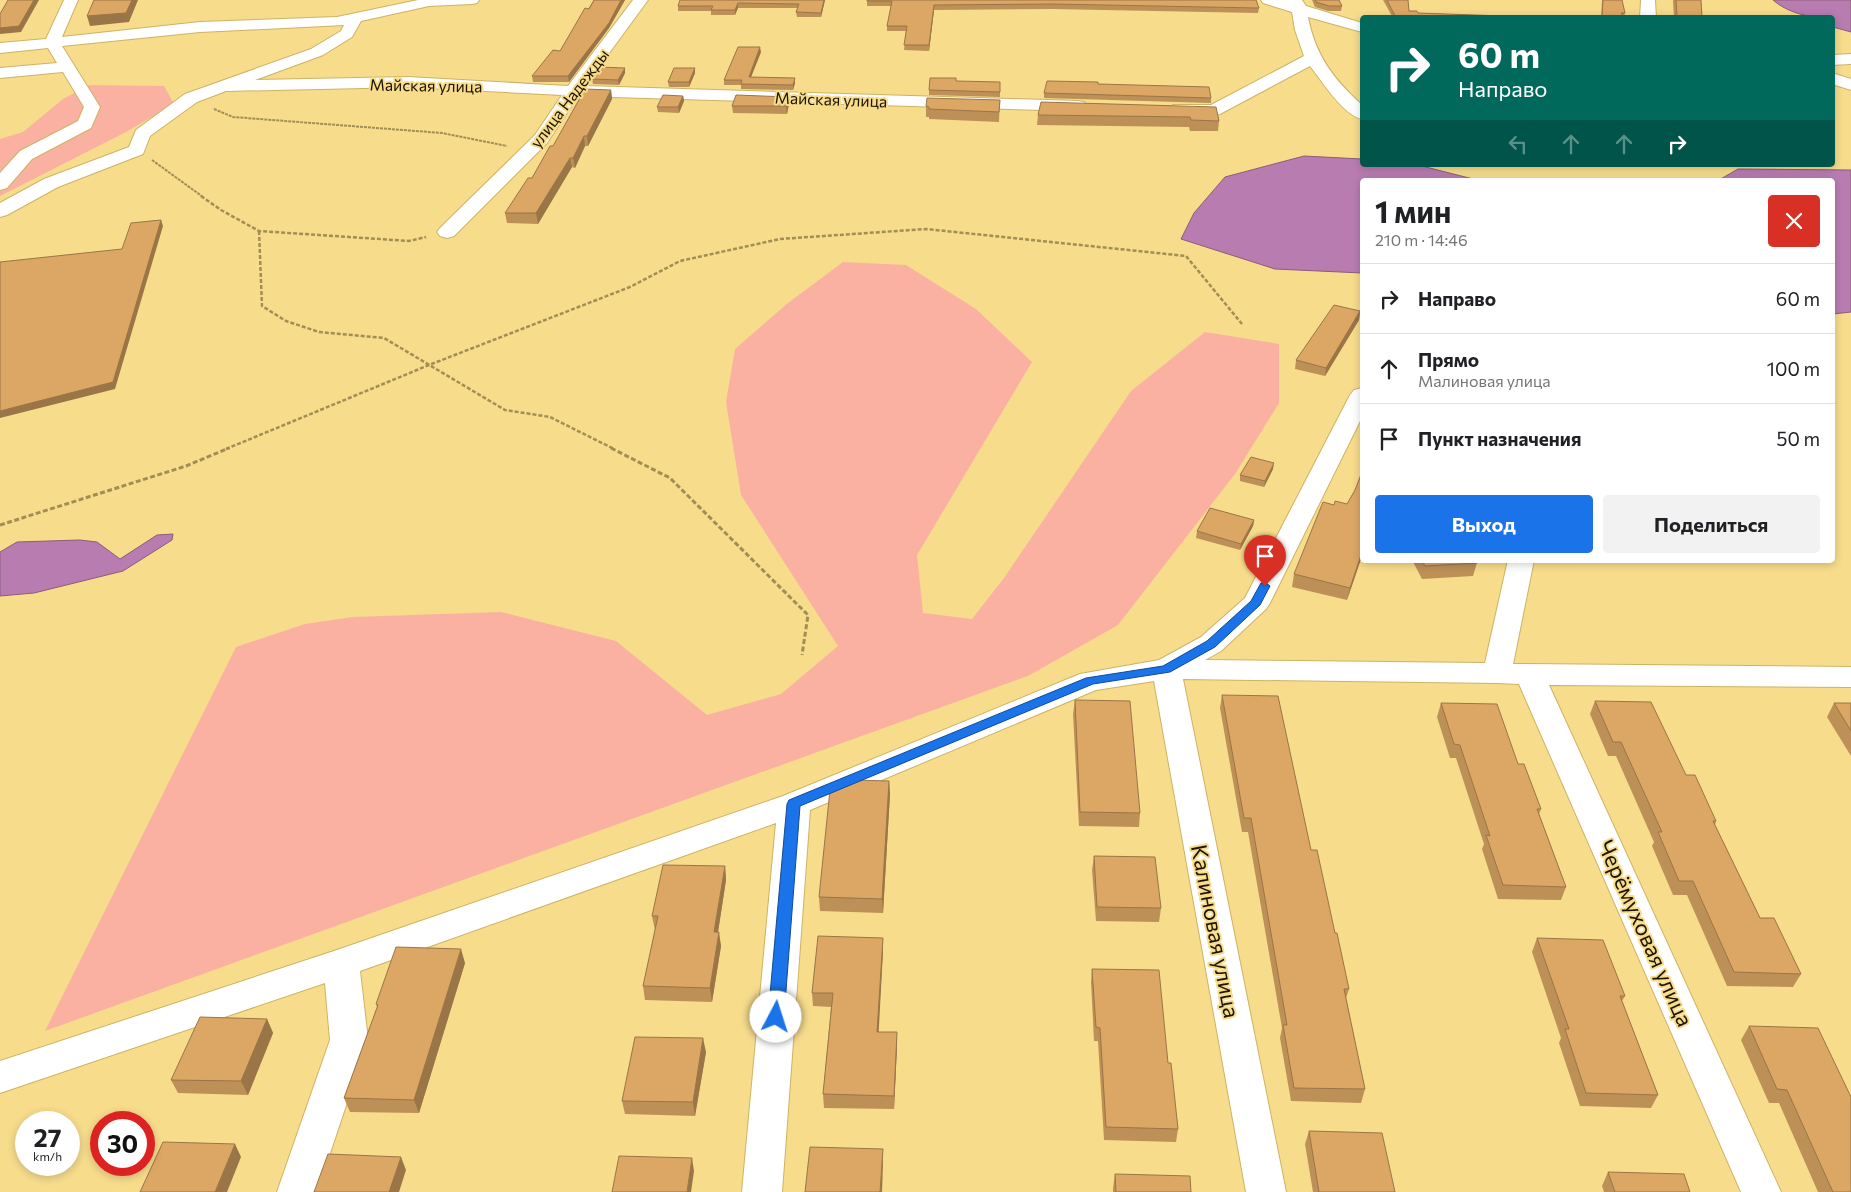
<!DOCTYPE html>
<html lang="ru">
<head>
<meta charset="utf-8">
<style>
  :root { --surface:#fff; --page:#f2f2f2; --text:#202124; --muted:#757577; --line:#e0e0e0; --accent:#1a73e8 }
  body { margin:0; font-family:Commissioner,sans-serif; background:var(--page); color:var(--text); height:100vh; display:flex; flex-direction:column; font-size:19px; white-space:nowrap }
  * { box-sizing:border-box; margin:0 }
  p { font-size:16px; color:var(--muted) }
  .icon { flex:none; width:28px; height:28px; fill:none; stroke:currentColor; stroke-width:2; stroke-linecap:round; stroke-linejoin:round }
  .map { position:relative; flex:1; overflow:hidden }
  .panel { position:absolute; left:1360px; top:178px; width:475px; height:385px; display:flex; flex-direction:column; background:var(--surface); border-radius:5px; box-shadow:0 2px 8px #0003 }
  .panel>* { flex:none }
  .top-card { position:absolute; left:1360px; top:15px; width:475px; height:152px; border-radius:5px; box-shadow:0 2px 8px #0003; background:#00695c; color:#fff; overflow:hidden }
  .speed { position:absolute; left:15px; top:1111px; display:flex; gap:10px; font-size:25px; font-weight:700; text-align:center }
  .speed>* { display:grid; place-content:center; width:65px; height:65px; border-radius:50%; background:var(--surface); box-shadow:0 2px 8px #0003; line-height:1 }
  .speed small { font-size:12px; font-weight:400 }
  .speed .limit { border:8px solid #d22; background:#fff; color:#111 }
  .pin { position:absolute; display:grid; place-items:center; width:42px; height:42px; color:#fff; margin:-51px -21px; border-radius:50% 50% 50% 0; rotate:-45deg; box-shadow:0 0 5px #0007 }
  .pin .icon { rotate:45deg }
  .me { position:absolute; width:55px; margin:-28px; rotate:5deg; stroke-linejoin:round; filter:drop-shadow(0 0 4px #0008) }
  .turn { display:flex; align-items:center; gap:18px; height:105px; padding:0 15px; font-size:22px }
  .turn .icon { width:65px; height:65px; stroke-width:2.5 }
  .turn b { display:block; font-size:35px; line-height:42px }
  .lanes { display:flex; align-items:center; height:48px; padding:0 15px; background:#0003; justify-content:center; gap:25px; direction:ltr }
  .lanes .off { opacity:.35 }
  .round { display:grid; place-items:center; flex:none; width:52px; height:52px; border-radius:5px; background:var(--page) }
  .summary { display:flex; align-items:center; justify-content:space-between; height:85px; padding:0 15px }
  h1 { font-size:30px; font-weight:700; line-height:38px }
  .button { display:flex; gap:10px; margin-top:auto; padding:10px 15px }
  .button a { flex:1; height:58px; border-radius:5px; background:var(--accent); color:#fff; font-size:20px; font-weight:700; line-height:58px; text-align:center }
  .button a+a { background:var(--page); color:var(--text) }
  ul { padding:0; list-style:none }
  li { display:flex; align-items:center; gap:15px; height:70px; padding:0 15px; border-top:1px solid var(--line) }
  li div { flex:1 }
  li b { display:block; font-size:19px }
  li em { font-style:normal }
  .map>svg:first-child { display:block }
  .green { fill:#fab1a2 }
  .water { fill:#b97cb1; stroke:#8a5d7c }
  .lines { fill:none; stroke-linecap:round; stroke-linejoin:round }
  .minor-casing { stroke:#cdb364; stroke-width:2 }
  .path-far2 { stroke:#a28e55; stroke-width:2; stroke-dasharray:3 1; stroke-linecap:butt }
  .path-far1 { stroke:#a28e55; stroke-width:2.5; stroke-dasharray:4 2; stroke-linecap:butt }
  .path { stroke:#a28e55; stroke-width:3; stroke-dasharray:5 2.5; stroke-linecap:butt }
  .minor { fill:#fff; fill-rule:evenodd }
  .wall { fill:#bd9057 }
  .shaded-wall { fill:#9a7547 }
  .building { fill:#dca765; stroke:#9a7547 }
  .route { fill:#1a73e8; stroke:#114b97 }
  .labels { text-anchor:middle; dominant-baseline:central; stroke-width:4; stroke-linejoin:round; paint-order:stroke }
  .far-street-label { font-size:16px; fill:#1c1400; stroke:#f7dc8c }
  .near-street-label { font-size:22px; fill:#1c1400; stroke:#f7dc8c }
</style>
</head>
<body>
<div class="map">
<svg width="1851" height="1192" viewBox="0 0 1851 1192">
  <rect width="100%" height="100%" fill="#f7dc8c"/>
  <path class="green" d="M89 85 164 86 174 104 126 132 0 196V139L23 132 63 99Z
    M843 262 906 265 976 309 1032 362 917 555 923 613 972 619 1004 578 1131 391 1205 332 1279 344V403L1235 474 1118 625 1028 676 45 1031 236 647 305 624 353 617 501 612 616 641 707 715 781 694 838 646 741 495 726 402 735 349 788 303Z"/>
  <path class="water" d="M1773 0H1851V32L1833 27 1832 18C1812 18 1789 14 1773 0Z
    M1304 156 1362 159V165H1418L1477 180H1362V273L1275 269 1181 239 1194 213 1225 177Z
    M1738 169 1851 170V312L1833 314 1832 180H1719Z
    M173 534 172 540 123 571 34 593 0 596V552L17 542 80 540 97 542 120 559 157 535Z"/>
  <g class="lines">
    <defs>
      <path id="minor" d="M64 0H78L62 37 200 22 337 17 418 0H479L477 3 472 4 429 6 361 21 352 37 323 55 255 80 408 77 568 86 633 0H648L585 86 1078 101 1084 102 1086 106 1084 110 1078 111 578 96 547 143 454 236 447 238 440 236 437 232 440 228 535 135 562 95 408 87 226 91 197 102 150 136 143 154 58 187 7 215 0 217V203L44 179 129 147 136 130 185 94 311 49 341 31 344 25 200 32 62 46 100 107 91 128 32 159 7 188 0 190V173L20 151 78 121 84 107 63 72 0 78V68L57 63 48 48 0 53V43L46 39Z
        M1261 0H1302L1306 6 1362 23V32L1308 17C1315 55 1334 80 1362 105V119C1343 115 1322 81 1310 66L1220 114 1214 115 1173 113 1170 109 1173 105H1211L1304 56 1295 30 1292 12 1263 3Z
        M1641 0H1655L1656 18H1640Z
        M1851 54V64L1832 65V55Z
        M1832 73 1851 79V90L1832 84Z
        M1362 388V417L1270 603 1266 609 1221 651 1205 660 1485 663 1508 560H1534L1513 664 1851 667V687L1549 685 1781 1192H1741L1519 684 1497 683 1183 679 1286 1192H1246L1154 681 1096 690 810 810 782 1192H742L776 823 360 971 368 1040 317 1192H277L330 1040 325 983 0 1093V1061L334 951 783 796 1080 674 1159 660 1201 637 1245 598 1350 395 1354 390Z"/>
    </defs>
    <use href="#minor" class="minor-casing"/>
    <path class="path-far2" d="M214 109 233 117 442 133 507 146
      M152 160 203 197"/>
    <path class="path-far1" d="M201 196 221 210 259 231 409 241 426 237
      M259 231 262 306 286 321 319 332 384 338 505 410 550 417 614 449
      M226 449 429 365 630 287 680 261 780 239 926 229 1186 256 1242 324"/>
    <path class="path" d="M611 448 670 478 808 615 802 655
      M0 525 186 466 229 448"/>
    <use href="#minor" class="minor"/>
  </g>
  <path class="wall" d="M594 0H625L609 28 569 82H533L532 76 560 51Z
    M680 0H825L821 17H797L796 12 798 8H738L735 15H711V11H678V6Z
    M867 0 1259 8 1258 13 1052 9 934 10 929 51 904 50 906 31H887V26L891 6H867Z
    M1312 0H1339L1342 6 1341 11H1328L1315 7Z
    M1383 0H1408L1409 11 1418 13 1560 18H1393Z
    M1602 0H1622L1625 13 1624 16 1625 18H1601Z
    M1673 0H1701L1702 18H1674Z
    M761 52 751 77 795 83 793 90 741 89V85H724V80Z
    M625 68V73L619 85 593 84 592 79Z
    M695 68V73L689 87H669L668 82Z
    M1000 82V97L929 95V90Z
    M1098 84 1211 98V103L1044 98V93Z
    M611 90 612 99 588 146H585L575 168 572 167 538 224 507 223 505 213 532 178 553 146Z
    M683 96 684 101 679 113 658 112 657 107Z
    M1000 100 999 122 929 119V117H926V106Z
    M789 104 787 114 733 113 732 106Z
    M1216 107 1219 121 1218 131H1190L1189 127 1037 125 1038 115Z
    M1360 311 1359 320 1325 376 1295 369 1296 360Z
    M1273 469 1264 487 1240 481V475Z
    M1362 472V556L1347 600 1292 587 1294 574 1334 505 1347 504 1355 490Z
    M1254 520 1253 526 1240 550 1196 538 1197 531Z
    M1412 560H1475L1477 563 1473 576 1422 579Z
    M1222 695 1311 850 1335 933 1349 989 1346 998 1365 1089 1361 1103 1291 1101 1280 1038 1282 1028 1248 832H1242L1220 708Z
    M1075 700 1140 813 1139 827 1079 826 1073 714Z
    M1595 701 1686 775 1716 821 1715 825 1760 918 1801 974 1793 987 1727 986 1687 895H1673L1652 846 1654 842 1616 756H1608L1590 714Z
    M1441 703 1518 764 1541 809 1539 814 1566 887 1561 900 1498 899 1482 849 1484 844 1456 758H1450L1437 717Z
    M1834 703H1851V756L1827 717Z
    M889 781 890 794 883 913 820 911 819 897Z
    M1094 856 1161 908 1159 922 1096 921 1092 870Z
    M725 866 726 880 718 932 721 946 712 1002 645 1000 643 986 655 930 652 916Z
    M883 938V951L878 1032 897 1046 894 1109 824 1108 823 1094 831 1007 813 1006 812 993Z
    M1537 938 1625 996 1622 1001 1658 1095 1651 1108 1580 1106 1559 1043 1561 1038 1532 952Z
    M465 963 419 1113 350 1112 344 1098 377 1007 376 1004Z
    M1092 969 1168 1063 1178 1129 1176 1142 1104 1140 1098 1041H1094L1091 982Z
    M267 1019 273 1033 248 1095 178 1093 171 1080Z
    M1749 1026 1851 1192H1818L1779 1103H1769L1741 1040Z
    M706 1052 695 1116 625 1114 622 1101Z
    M1309 1131 1395 1192H1313L1305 1144Z
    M1608 1172 1690 1192H1604L1602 1186Z
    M1115 1174 1191 1192H1113V1188Z"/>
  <path class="shaded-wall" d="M34 0H39L21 32 0 34V28Z
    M132 0H138L129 22 90 26 87 16Z
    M621 0H625L609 28 569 82 568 76Z
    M824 0H825L821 17V13Z
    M738 3V8L735 15V10Z
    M934 5V10L929 51V45Z
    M760 47 761 52 749 82V77Z
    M625 68V73L619 85 618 80Z
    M695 68V73L689 87V82Z
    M795 78V83L793 90V85Z
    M611 90 612 99 588 146 587 136Z
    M683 96 684 101 679 113 678 107Z
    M789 97V104L787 114 786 106Z
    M584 136 585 146 575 168 573 158Z
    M570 158 572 167 538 224 536 213Z
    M161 220 163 226 115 389 0 418V411Z
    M1360 311 1359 320 1325 376 1326 368Z
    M1274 463 1273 469 1264 487 1265 481Z
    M1254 520 1253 526 1240 550 1241 544Z
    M1362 552V556L1347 600 1350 588Z
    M889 781 890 794 883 913 882 899Z
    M725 866 726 880 716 945 714 932Z
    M719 932 721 946 712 1002 710 988Z
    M883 938V951L878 1045 877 1032Z
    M461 949 465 963 419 1113 414 1100Z
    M267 1019 273 1033 248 1095 241 1081Z
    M897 1032V1046L894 1109V1096Z
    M703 1038 706 1052 695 1116 693 1102Z
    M235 1144 241 1157 227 1192H215Z
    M883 1149V1163L882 1192H880Z
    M401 1157 406 1170 399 1192H389Z
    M692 1158 694 1171 691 1192H687Z"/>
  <path class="building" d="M8 0H34L19 26 0 28V14Z
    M94 0H132L126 13 87 16Z
    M594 0H621L609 23 568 76H532L553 50 560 51 585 8 589 9Z
    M680 0H824L821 13 796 12 799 4 738 3 735 10H711L713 6H678Z
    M867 0H1256L1259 8 1052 4 934 5 929 45H904L907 26H887L892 1H867Z
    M1315 0H1339L1342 6H1329L1316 2Z
    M1387 0H1408L1409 11H1417L1418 13 1560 18H1396Z
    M1603 0H1622L1625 13H1621L1625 18H1602Z
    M1676 0H1701L1702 18 1677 16Z
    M738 47H760L749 77 795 78 793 85 741 84 742 80H724Z
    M599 67 625 68 618 80 592 79Z
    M674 68H695L689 82H668Z
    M930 78H956V81L1000 82V92L929 90Z
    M1047 81 1098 82V84L1209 87 1211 98 1044 93Z
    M585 89 611 90 587 136H584L573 158H570L536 213H505L528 178H532L550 146H553Z
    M663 95 683 96 678 107H657Z
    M736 95 789 97 786 106H732Z
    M927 98 1000 100 999 112 929 109V107L926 106Z
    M1041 102 1216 107 1219 121 1191 120 1190 117 1038 115Z
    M161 220 113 382 0 411V262L122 249 131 223Z
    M1334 305 1360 311 1326 368 1296 360Z
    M1251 457 1274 463 1265 481 1240 475Z
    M1362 472V552L1350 588 1294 574 1323 502 1334 505 1335 501 1347 504 1355 490Z
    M1210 508 1254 520 1241 544 1197 531Z
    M1422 560H1475L1477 563 1425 566Z
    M1222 695 1278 696 1311 850H1317L1335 933H1337L1349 989H1344L1365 1089 1294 1088 1283 1025H1287L1251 818H1244Z
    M1075 700 1130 701 1140 813 1080 812Z
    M1595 701 1651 702 1686 775H1695L1716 821H1713L1760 918H1774L1801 974 1734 972 1693 881H1679L1658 832H1662L1621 742H1613Z
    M1441 703 1497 704 1518 764H1524L1541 809H1537L1566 887 1503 885 1486 835 1490 836 1460 745 1454 744Z
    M1834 703H1851V731Z
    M854 780 889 781 882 899 819 897 830 790Z
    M1094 856 1155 857 1161 908 1097 907Z
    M663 865 725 866 714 932H719L710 988 643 986 658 916H652Z
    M818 936 883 938 877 1032H897L894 1096 823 1094 833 993H812Z
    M1537 938 1603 940 1625 996H1620L1658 1095 1586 1093 1565 1029H1569Z
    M396 947 461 949 414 1100 344 1098 378 1005 376 1004Z
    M1092 969 1159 970 1168 1063H1171L1178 1129 1106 1127 1100 1028 1096 1027Z
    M200 1017 267 1019 241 1081 171 1080Z
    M1749 1026 1818 1028 1851 1097V1192H1833L1787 1090 1777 1089Z
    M635 1037 703 1038 693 1102 622 1101Z
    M1309 1131 1382 1133 1395 1192H1319Z
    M163 1142 235 1144 215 1192H140Z
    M810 1147 883 1149 880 1192H805Z
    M328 1154 401 1157 389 1192H314Z
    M619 1156 692 1158 687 1192H612Z
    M1608 1172 1684 1174 1690 1192H1615Z
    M1115 1174 1190 1176 1191 1192H1116Z"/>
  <path class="route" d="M1265 582 1270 586 1260 605 1215 647 1170 672 1093 684 800 806 784 1017 781 1022 776 1024 771 1022 768 1017 787 804 789 800 1086 678 1163 666 1207 641 1251 601 1261 583Z"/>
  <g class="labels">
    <g class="far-street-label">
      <text transform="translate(426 85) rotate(1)">Майская улица</text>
      <text transform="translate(569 98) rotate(-53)">улица Надежды</text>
      <text transform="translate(831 99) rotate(2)">Майская улица</text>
    </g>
    <g class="near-street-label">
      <text transform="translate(1216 931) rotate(79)">Калиновая улица</text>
      <text transform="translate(1646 933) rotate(66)">Черёмуховая улица</text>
    </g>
  </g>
</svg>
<div class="speed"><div>27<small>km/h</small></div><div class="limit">30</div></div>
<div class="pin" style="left:1265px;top:586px;background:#d93025"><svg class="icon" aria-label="arrive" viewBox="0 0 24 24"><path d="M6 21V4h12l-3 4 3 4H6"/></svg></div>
<svg class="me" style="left:776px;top:1017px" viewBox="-20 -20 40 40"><circle r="19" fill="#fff"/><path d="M0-13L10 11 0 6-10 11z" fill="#1a73e8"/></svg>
<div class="top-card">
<div class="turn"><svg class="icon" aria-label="right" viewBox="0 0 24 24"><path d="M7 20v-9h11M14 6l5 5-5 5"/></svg><div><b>60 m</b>Направо</div></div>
<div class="lanes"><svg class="icon off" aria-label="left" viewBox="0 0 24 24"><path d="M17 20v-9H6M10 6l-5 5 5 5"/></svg><svg class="icon off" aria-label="ahead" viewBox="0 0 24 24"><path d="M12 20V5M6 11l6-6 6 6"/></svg><svg class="icon off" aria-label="ahead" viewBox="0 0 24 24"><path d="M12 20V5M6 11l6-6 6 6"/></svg><svg class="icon" aria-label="right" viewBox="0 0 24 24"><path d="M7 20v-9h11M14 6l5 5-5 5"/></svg></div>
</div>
<section class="panel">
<div class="summary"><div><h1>1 мин</h1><p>210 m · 14:46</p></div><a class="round" style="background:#d93025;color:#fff"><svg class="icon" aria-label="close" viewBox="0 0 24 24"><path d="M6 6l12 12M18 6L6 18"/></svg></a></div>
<ul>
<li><svg class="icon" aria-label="right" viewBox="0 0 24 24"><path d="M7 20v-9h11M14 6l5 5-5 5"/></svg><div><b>Направо</b></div><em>60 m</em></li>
<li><svg class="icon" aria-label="ahead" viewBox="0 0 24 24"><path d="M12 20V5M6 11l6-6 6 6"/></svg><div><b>Прямо</b><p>Малиновая улица</p></div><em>100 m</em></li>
<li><svg class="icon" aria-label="arrive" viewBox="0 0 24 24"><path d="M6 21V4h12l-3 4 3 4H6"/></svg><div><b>Пункт назначения</b></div><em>50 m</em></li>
</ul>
<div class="button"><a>Выход</a><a>Поделиться</a></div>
</section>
</div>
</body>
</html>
